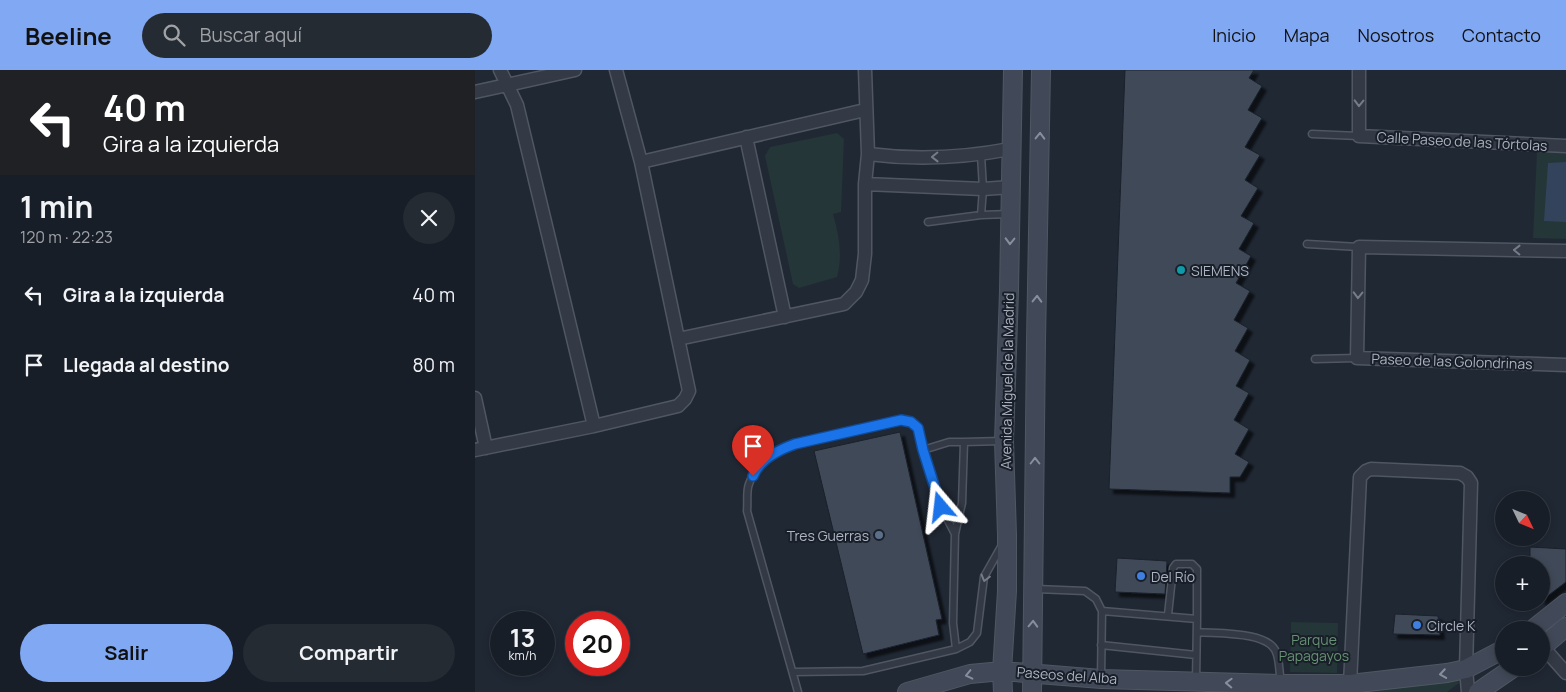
<!DOCTYPE html>
<html lang="es">
<head>
<meta charset="utf-8">
<style>
  :root { --surface:#181e27; --page:#252b33; --text:#f1f3f6; --muted:#9fa2a7; --line:#363c44; --accent:#81a8f3 }
  body { margin:0; font-family:Manrope,sans-serif; background:var(--page); color:var(--text); height:100vh; display:flex; flex-direction:column; font-size:19px; white-space:nowrap }
  * { box-sizing:border-box; margin:0 }
  p { font-size:16px; color:var(--muted) }
  .icon { flex:none; width:28px; height:28px; fill:none; stroke:currentColor; stroke-width:2; stroke-linecap:round; stroke-linejoin:round }
  .map { position:relative; flex:1; overflow:hidden }
  .side { display:flex; flex-direction:column; background:var(--surface); width:475px }
  .side>* { flex:none }
  .banner { background:#202124; color:#fff; overflow:hidden }
  .needle { width:32px; rotate:133deg }
  .buttons { position:absolute; left:1020px; top:421px; display:grid; gap:10px }
  .buttons a { display:grid; place-items:center; width:55px; height:55px; border-radius:50%; background:var(--surface); box-shadow:0 2px 8px #0003,0 0 0 1px var(--line); font-size:25px }
  .speed { position:absolute; left:15px; top:541px; display:flex; gap:10px; font-size:25px; font-weight:700; text-align:center }
  .speed>* { display:grid; place-content:center; width:65px; height:65px; border-radius:50%; background:var(--surface); box-shadow:0 2px 8px #0003,0 0 0 1px var(--line); line-height:1 }
  .speed small { font-size:12px; font-weight:400 }
  .speed .limit { border:8px solid #d22; background:#fff; color:#111 }
  .pin { position:absolute; display:grid; place-items:center; width:42px; height:42px; color:#fff; margin:-51px -21px; border-radius:50% 50% 50% 0; rotate:-45deg; box-shadow:0 0 5px #0007 }
  .pin .icon { rotate:45deg }
  .me { position:absolute; width:55px; margin:-28px; rotate:343deg; stroke-linejoin:round; filter:drop-shadow(0 0 4px #0008) }
  .turn { display:flex; align-items:center; gap:18px; height:105px; padding:0 20px; font-size:22px }
  .turn .icon { width:65px; height:65px; stroke-width:2.5 }
  .turn b { display:block; font-size:35px; line-height:42px }
  .round { display:grid; place-items:center; flex:none; width:52px; height:52px; border-radius:26px; background:var(--page) }
  .summary { display:flex; align-items:center; justify-content:space-between; height:85px; padding:0 20px }
  h1 { font-size:30px; font-weight:700; line-height:38px }
  .button { display:flex; gap:10px; margin-top:auto; padding:10px 20px }
  .button a { flex:1; height:58px; border-radius:30px; background:var(--accent); color:#111; font-size:20px; font-weight:700; line-height:58px; text-align:center }
  .button a+a { background:var(--page); color:var(--text) }
  ul { padding:0; list-style:none }
  li { display:flex; align-items:center; gap:15px; height:70px; padding:0 20px }
  li div { flex:1 }
  li b { display:block; font-size:19px }
  li em { font-style:normal }
  header { display:flex; align-items:center; gap:30px; box-sizing:border-box; height:70px; padding:0 25px; background:var(--accent); color:#111 }
  header strong { font-size:24px }
  nav { display:flex; gap:28px; margin-inline-start:auto; font-size:18px }
  .search { width:350px; height:45px; background:var(--page); display:flex; align-items:center; gap:12px; box-sizing:border-box; padding:0 18px; border-radius:28px; color:var(--muted); font-size:19px }
  main { display:flex; flex:1; min-height:0 }
  .map>svg:first-child { display:block }
  .green { fill:#243637 }
  .water { fill:#33435b }
  .building { fill:#414a59; stroke:#1a212b; filter:url(#shadow) }
  .lines { fill:none; stroke-linecap:round; stroke-linejoin:round }
  .lane-casing { stroke:#505763; stroke-width:9 }
  .street-casing { stroke:#505763; stroke-width:15 }
  .secondary-casing { stroke:#505763; stroke-width:20 }
  .lane { stroke:#333a45; stroke-width:6 }
  .street { stroke:#333a45; stroke-width:12 }
  .secondary { stroke:#414958; stroke-width:18 }
  .oneway { stroke:#767d8a }
  .oneway2 { stroke:#878f9d }
  .route-casing { stroke:#114b97; stroke-width:12 }
  .route { stroke:#1a73e8; stroke-width:9 }
  .culture-dot { fill:#0f9aa8; stroke:#191f29; stroke-width:2 }
  .service-dot { fill:#5c6f8a; stroke:#191f29; stroke-width:2 }
  .shop-dot { fill:#3f7fe0; stroke:#191f29; stroke-width:2 }
  .labels { text-anchor:middle; dominant-baseline:central; stroke-width:4; stroke-linejoin:round; paint-order:stroke }
  .street-label { font-size:14px; fill:#adb4c2; stroke:#191f29 }
  .poi-label { font-size:14px; fill:#adb4c2; stroke:#191f29; text-anchor:start }
  .park-label { font-size:14px; fill:#669172; stroke:#191f29 }
</style>
</head>
<body>
<header>
<strong>Beeline</strong>
<div class="search"><svg class="icon" aria-label="search" viewBox="0 0 24 24"><circle cx="10" cy="10" r="6"/><path d="M15 15l6 6"/></svg>Buscar aquí</div>
<nav><a>Inicio</a><a>Mapa</a><a>Nosotros</a><a>Contacto</a></nav>
</header>
<main>
<section class="side">
<div class="banner">
<div class="turn"><svg class="icon" aria-label="left" viewBox="0 0 24 24"><path d="M17 20v-9H6M10 6l-5 5 5 5"/></svg><div><b>40 m</b>Gira a la izquierda</div></div>
</div>
<div class="summary"><div><h1>1 min</h1><p>120 m · 22:23</p></div><a class="round"><svg class="icon" aria-label="close" viewBox="0 0 24 24"><path d="M6 6l12 12M18 6L6 18"/></svg></a></div>
<ul>
<li><svg class="icon" aria-label="left" viewBox="0 0 24 24"><path d="M17 20v-9H6M10 6l-5 5 5 5"/></svg><div><b>Gira a la izquierda</b></div><em>40 m</em></li>
<li><svg class="icon" aria-label="arrive" viewBox="0 0 24 24"><path d="M6 21V4h12l-3 4 3 4H6"/></svg><div><b>Llegada al destino</b></div><em>80 m</em></li>
</ul>
<div class="button"><a>Salir</a><a>Compartir</a></div>
</section>
<div class="map">
<svg width="1091" height="622" viewBox="0 0 1091 622">
  <defs>
    <filter id="shadow"><feDropShadow dx="4.5" dy="4.5" stdDeviation="1" flood-color="#0009"/></filter>
  </defs>
  <rect width="100%" height="100%" fill="#202834"/>
  <path class="green" d="M362 63 369 69 366 142 358 144C364 165 368 186 362 207L324 218 318 214 290 86 295 77Z
    M1062 81 1091 83V169L1058 168Z
    M816 552 863 553 862 603 815 602Z
    M973 606H982L984 613 972 622H857L868 620 911 619Z"/>
  <path class="water" d="M1091 92V152L1069 151 1073 93Z"/>
  <path class="building" d="M650 0H779L774 8 787 16 773 40 787 48 770 77 785 85 770 110 783 118 766 146 779 153 764 179 776 186 761 213 775 221 759 250 773 258 760 281 775 290 761 316 774 323 759 350 774 359 760 384 774 392 765 407H755V423L634 419Z
    M425 362 467 549 461 550 464 565 388 584 339 381Z
    M1055 477 1091 479V512L1066 531V495H1055Z
    M642 488 692 491 690 524 640 522Z
    M920 544 963 546 965 565 918 564Z"/>
  <g class="lines">
    <defs>
      <path id="lane" d="M837 64 884 66
        M506 145 535 144
        M453 152 506 145 508 119 506 85
        M832 174 884 177
        M840 289 882 288
        M448 380 466 437 480 464
        M561 519 610 521 621 529 627 541 722 549 721 612
        M693 545 698 498 701 494H717L722 499V549
        M722 562C742 564 793 561 801 582 805 591 804 603 806 613
        M626 575 721 585
        M481 579 495 572 502 563 509 507 527 475
        M318 602 388 601 481 579 478 553 480 464 487 433 489 372 527 371
        M626 607 627 541
        M323 622 272 441C273 433 271 421 274 414 281 392 300 382 320 374L427 350C446 355 444 363 448 380L474 372H489"/>
      <path id="street" d="M25 0 42 35 119 356
        M884 0V66L1091 76
        M0 22 100 0
        M271 67 310 247
        M393 84C440 90 488 88 535 79
        M166 92 390 40
        M390 114 508 119 536 117
        M1091 181 884 177 882 288 1091 295
        M203 269 369 234 381 222 387 210 390 184V114L393 84 390 0
        M0 328 11 378
        M0 380 119 356 203 336 210 329 214 321 166 92 141 0
        M1068 577 1091 603
        M875 614 885 407 891 401 896 399 985 403 992 407 996 413 991 599 993 622"/>
      <path id="secondary" d="M1057 560 1091 533
        M1066 578 1091 557
        M432 622 495 604 527 601 626 609 806 614H875L972 603 991 599 1029 579
        M528 622 527 601 532 521V465L529 371 534 221 538 0
        M557 622 561 271 566 0
        M1003 622 1038 598"/>
    </defs>
    <use href="#lane" class="lane-casing"/>
    <use href="#street" class="street-casing"/>
    <use href="#secondary" class="secondary-casing"/>
    <use href="#lane" class="lane"/>
    <use href="#street" class="street"/>
    <use href="#secondary" class="secondary"/>
  </g>
  <defs><path id="oneway-chevron" d="M-2-3.5L2.5 0L-2 3.5" fill="none" stroke-width="1.6" stroke-linecap="round" stroke-linejoin="round" transform="scale(1.25)"/></defs>
  <g class="oneway">
    <use href="#oneway-chevron" transform="translate(884 33) rotate(91)"/>
    <use href="#oneway-chevron" transform="translate(460 87) rotate(179)"/>
    <use href="#oneway-chevron" transform="translate(1042 180) rotate(-179)"/>
    <use href="#oneway-chevron" transform="translate(883 225) rotate(91)"/>
    <use href="#oneway-chevron" transform="translate(510 508) rotate(105)"/>
  </g>
  <g class="oneway2">
    <use href="#oneway-chevron" transform="translate(565 66) rotate(-89)"/>
    <use href="#oneway-chevron" transform="translate(535 171) rotate(91)"/>
    <use href="#oneway-chevron" transform="translate(562 229) rotate(-89)"/>
    <use href="#oneway-chevron" transform="translate(560 391) rotate(-90)"/>
    <use href="#oneway-chevron" transform="translate(558 554) rotate(-88)"/>
    <use href="#oneway-chevron" transform="translate(968 604) rotate(171)"/>
    <use href="#oneway-chevron" transform="translate(494 605) rotate(167)"/>
    <use href="#oneway-chevron" transform="translate(754 613) rotate(-178)"/>
  </g>
  <g class="lines">
    <defs>
      <path id="route" d="M278 406C285 389 303 380 320 374L426 350 436 352 443 358 448 380 466 437"/>
    </defs>
    <use href="#route" class="route-casing"/>
    <use href="#route" class="route"/>
  </g>
  <circle class="culture-dot" cx="706" cy="200" r="5"/>
  <circle class="service-dot" cx="404" cy="465" r="5"/>
  <g class="shop-dot">
    <circle cx="666" cy="506" r="5"/>
    <circle cx="942" cy="555" r="5"/>
  </g>
  <g class="labels">
    <g class="street-label">
      <text transform="translate(987 71) rotate(3)">Calle Paseo de las Tórtolas</text>
      <text transform="translate(977 291) rotate(2)">Paseo de las Golondrinas</text>
      <text transform="translate(532 311) rotate(-89)">Avenida Miguel de la Madrid</text>
      <text transform="translate(592 605) rotate(4)">Paseos del Alba</text>
    </g>
    <g class="poi-label">
      <text x="716" y="200">SIEMENS</text>
      <text x="394" y="465" text-anchor="end">Tres Guerras</text>
      <text x="676" y="506">Del Río</text>
      <text x="952" y="555">Circle K</text>
    </g>
    <g class="park-label">
      <text x="839" y="569">Parque<tspan x="839" dy="16">Papagayos</tspan></text>
    </g>
  </g>
</svg>
<div class="buttons">
<a><svg class="needle" viewBox="-14 -14 28 28"><path d="M0-13l5 13h-10z" fill="#e53935"/><path d="M0 13l5-13h-10z" fill="#9fa2a7"/></svg></a>
<a>+</a>
<a>−</a>
</div>
<div class="speed"><div>13<small>km/h</small></div><div class="limit">20</div></div>
<div class="pin" style="left:278px;top:406px;background:#d93025"><svg class="icon" aria-label="arrive" viewBox="0 0 24 24"><path d="M6 21V4h12l-3 4 3 4H6"/></svg></div>
<svg class="me" style="left:466px;top:437px" viewBox="-20 -20 40 40"><path d="M0-17L14 15 0 8-14 15z" fill="#1a73e8" stroke="#fff" stroke-width="4"/></svg>
</div>
</main>
</body>
</html>
